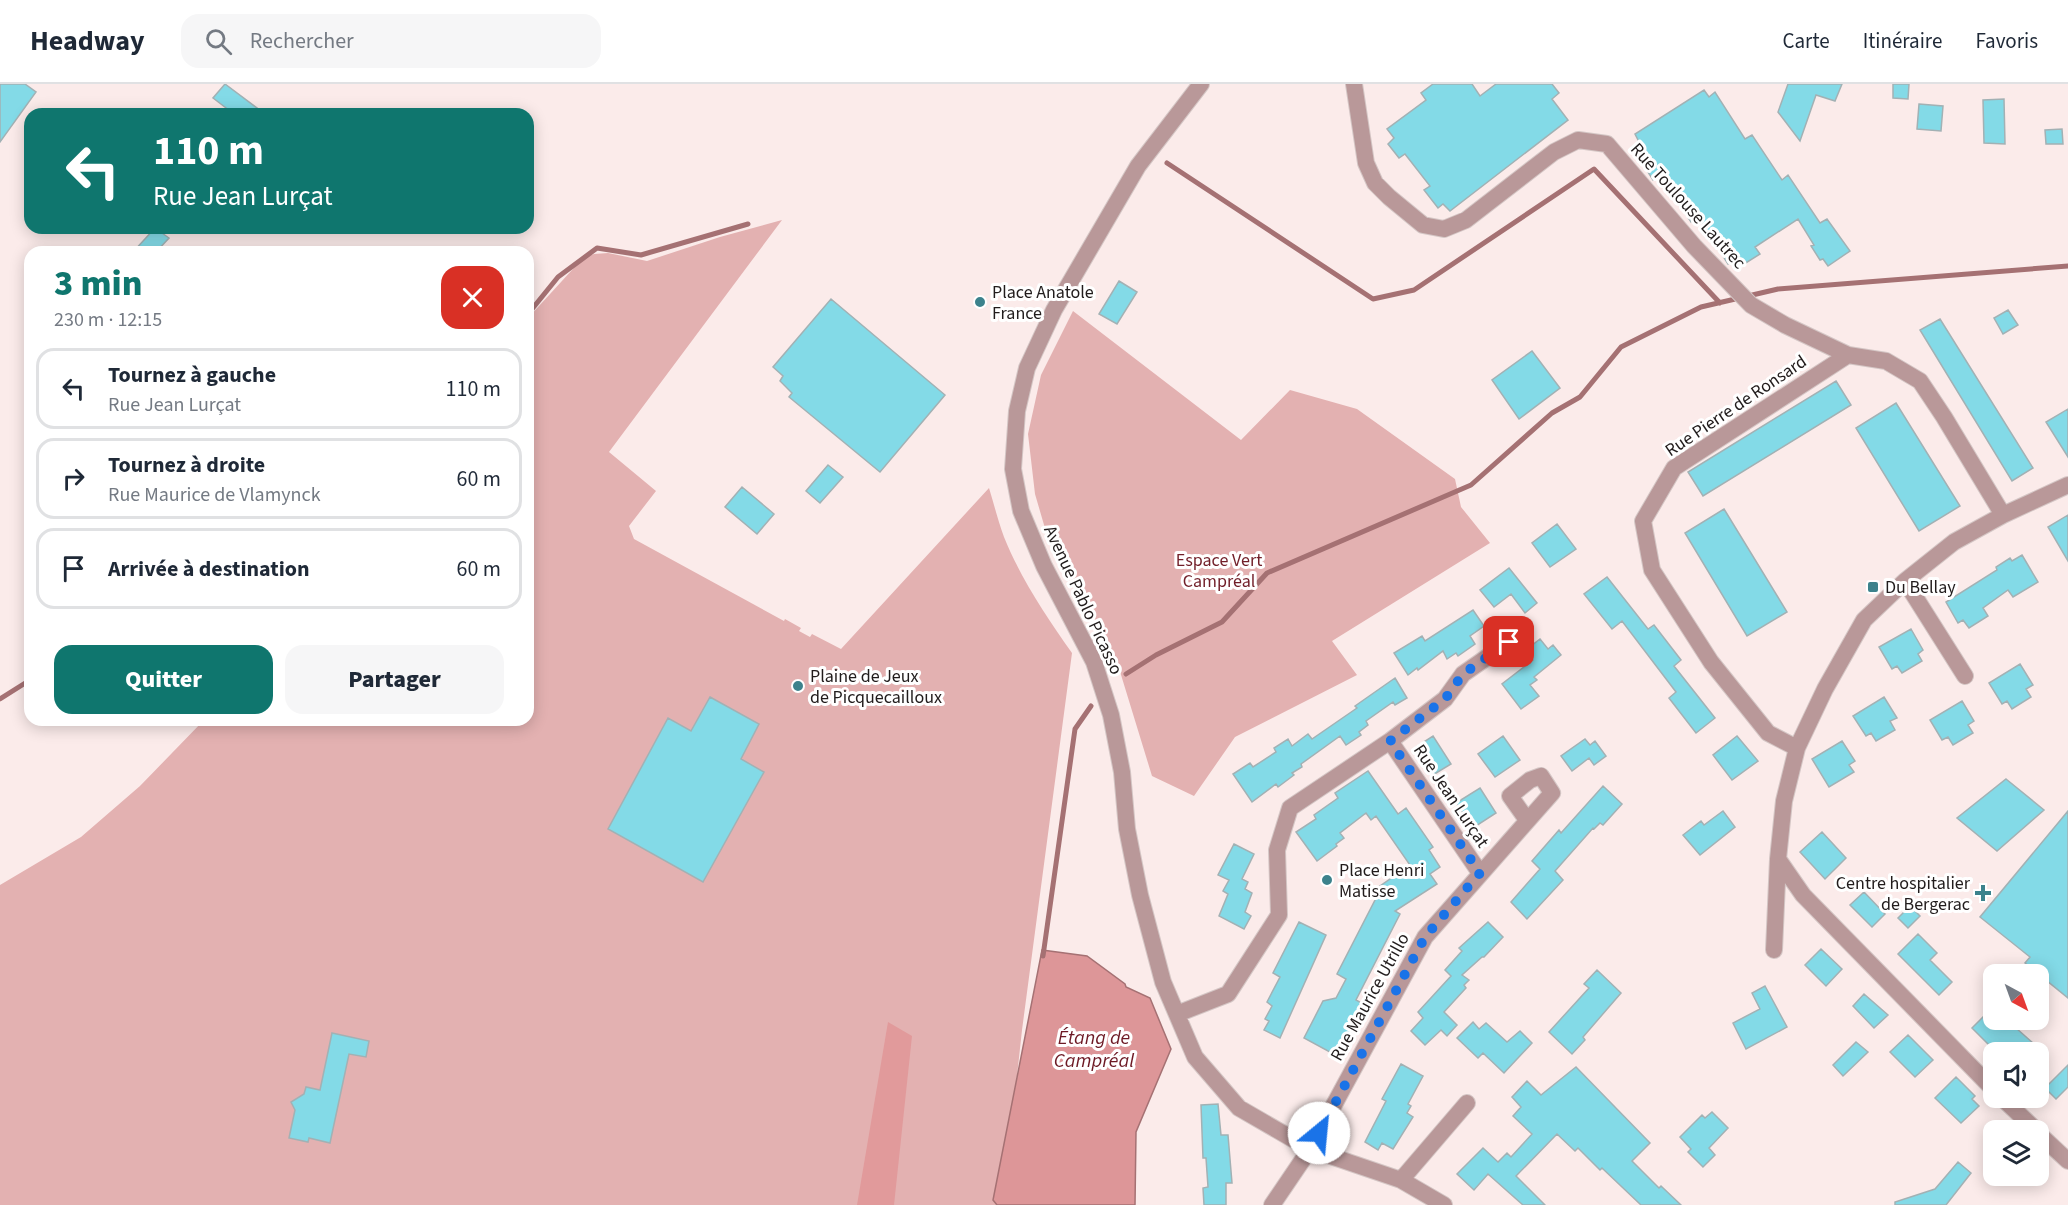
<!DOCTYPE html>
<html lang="fr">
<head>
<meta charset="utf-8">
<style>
  :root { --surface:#fff; --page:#f6f6f7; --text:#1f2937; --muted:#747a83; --line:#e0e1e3; --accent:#0f766e }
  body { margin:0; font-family:"Source Sans 3",sans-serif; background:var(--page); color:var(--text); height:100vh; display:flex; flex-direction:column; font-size:22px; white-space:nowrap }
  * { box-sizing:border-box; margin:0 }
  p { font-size:20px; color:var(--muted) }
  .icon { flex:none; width:33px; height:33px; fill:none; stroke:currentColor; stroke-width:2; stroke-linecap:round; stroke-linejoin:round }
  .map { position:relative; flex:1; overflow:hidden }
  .side { position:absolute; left:24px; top:162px; width:510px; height:480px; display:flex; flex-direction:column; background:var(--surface); border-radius:18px; box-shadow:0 3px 15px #0003 }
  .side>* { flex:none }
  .top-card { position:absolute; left:24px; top:24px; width:510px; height:126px; border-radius:18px; box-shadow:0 3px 15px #0003; background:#0f766e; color:#fff; overflow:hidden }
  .needle { width:39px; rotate:139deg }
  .fabs { position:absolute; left:1983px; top:880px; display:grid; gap:12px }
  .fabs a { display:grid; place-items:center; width:66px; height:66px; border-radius:12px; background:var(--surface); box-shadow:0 3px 15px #0003; font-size:30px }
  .pin { position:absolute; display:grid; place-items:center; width:51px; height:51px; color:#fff; margin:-26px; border-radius:12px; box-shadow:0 3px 9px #0006 }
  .me { position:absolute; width:66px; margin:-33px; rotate:28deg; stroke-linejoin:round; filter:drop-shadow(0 0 4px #0008) }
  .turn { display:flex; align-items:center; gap:21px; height:126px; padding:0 30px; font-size:27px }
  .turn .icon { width:78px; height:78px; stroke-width:2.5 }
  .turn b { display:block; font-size:42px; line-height:51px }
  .round { display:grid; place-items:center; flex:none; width:63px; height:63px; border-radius:18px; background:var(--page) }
  .overview { display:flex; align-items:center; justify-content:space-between; height:102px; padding:0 30px }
  h1 { font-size:36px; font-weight:800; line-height:45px; color:var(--accent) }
  .primary-button { display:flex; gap:12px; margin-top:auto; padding:12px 30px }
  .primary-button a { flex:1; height:69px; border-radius:18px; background:var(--accent); color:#fff; font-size:24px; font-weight:800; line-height:69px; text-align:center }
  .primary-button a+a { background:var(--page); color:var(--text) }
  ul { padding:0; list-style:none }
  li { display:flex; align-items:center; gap:18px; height:81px; margin:0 12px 9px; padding:0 18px; border:3px solid var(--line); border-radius:18px }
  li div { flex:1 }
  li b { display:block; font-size:22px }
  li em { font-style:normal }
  header { display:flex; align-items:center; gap:36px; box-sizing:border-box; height:84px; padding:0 30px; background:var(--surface); border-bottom:2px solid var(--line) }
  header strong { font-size:28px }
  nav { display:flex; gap:33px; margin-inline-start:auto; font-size:21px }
  .search { width:420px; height:54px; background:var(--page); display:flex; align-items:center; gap:15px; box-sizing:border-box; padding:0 21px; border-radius:18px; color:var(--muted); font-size:22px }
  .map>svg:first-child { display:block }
  .green { fill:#e3b1b1 }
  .forest { fill:#e19a9b }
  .water { fill:#dd9698; stroke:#a57173; stroke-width:1.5 }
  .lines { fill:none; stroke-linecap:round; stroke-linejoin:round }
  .stream { stroke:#a57173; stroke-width:5 }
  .building { fill:#83dae7; stroke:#a2b1b4; stroke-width:1.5 }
  .street-casing { stroke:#d4c6c5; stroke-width:18 }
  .street { stroke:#b99899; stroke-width:16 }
  .route { stroke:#1a73e8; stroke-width:10; stroke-dasharray:0 18 }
  .poi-dot { fill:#3c828c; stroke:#fff; stroke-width:2 }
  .labels { text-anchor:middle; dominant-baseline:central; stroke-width:6; stroke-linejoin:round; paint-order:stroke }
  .street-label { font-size:18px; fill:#211c1c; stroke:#fff }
  .poi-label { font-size:18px; fill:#211c1c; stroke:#fff; text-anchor:start }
  .park-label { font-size:18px; fill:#711e28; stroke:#fff }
  .water-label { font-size:20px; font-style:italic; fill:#6d1924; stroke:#fff }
</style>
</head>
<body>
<header>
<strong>Headway</strong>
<div class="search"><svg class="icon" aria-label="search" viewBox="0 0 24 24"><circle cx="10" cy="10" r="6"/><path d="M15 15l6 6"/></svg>Rechercher</div>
<nav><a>Carte</a><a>Itinéraire</a><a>Favoris</a></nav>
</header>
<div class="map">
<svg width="2068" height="1121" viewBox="0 0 2068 1121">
  <rect width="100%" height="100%" fill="#fbebea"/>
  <path class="green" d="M782 136 609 368 656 407 629 442 634 455 784 537 785 535 801 544 799 547 810 553 812 550 841 565 989 404C994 420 998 437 1004 453 1021 495 1046 532 1072 569L1022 946 1003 1121H0V801L81 753 140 702 204 636H528V234L583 174 594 170 608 169 647 177 720 153Z
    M1073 227 1241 356 1290 306 1357 325 1455 395 1461 423 1490 459 1332 557 1357 591 1235 653 1194 712 1152 692 1118 581 1094 534 1049 458 1035 410 1028 350 1041 291Z"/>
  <path class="forest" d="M888 938 912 952 894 1121H857Z"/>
  <path class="water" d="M1042 866 1087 872 1125 900 1126 903 1150 914 1171 965 1136 1048 1135 1121H997L993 1116Z"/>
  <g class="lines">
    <path class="stream" d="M1167 79 1373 215 1414 206 1594 85 1720 219
      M528 230 558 193 597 164 641 171 748 140
      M1126 590 1156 571 1222 538 1267 489 1471 401 1552 329 1580 313 1621 263 1701 223 1778 205 2068 182
      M0 615 30 596
      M1043 872 1075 645 1091 622"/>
  </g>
  <path class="building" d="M0 0H25L36 8 0 58Z
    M225 0 265 30H234L213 14Z
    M1433 0H1472L1480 12 1496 0H1552L1559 9 1552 15 1568 36 1450 127 1443 120 1438 124 1424 106 1430 102 1405 70 1399 74 1388 60 1394 54 1387 45 1426 16 1421 9Z
    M1788 0H1842L1835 17 1816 11 1800 57 1778 28Z
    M1893 0H1909L1908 15 1893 14Z
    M1704 6 1709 13 1715 8 1745 55 1752 51 1782 96 1788 91 1820 139 1827 135 1850 167 1828 182 1823 175 1820 176 1811 162 1814 161 1798 135 1755 163 1760 170 1741 182 1736 175 1728 180 1698 133 1691 138 1660 91 1653 96 1632 63 1639 58 1635 50Z
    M2004 15 2005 60 1984 59 1983 16Z
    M1919 20 1943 22 1941 47 1917 45Z
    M2062 45 2063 60H2046L2045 46Z
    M155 144 169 154 156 168H133Z
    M1119 197 1137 208 1117 240 1099 230Z
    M831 215 945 311 880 388 789 313 792 309 780 297 783 292 773 283Z
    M2008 226 2018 241 2003 250 1994 234Z
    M1940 235 2033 384 2012 397 1920 246Z
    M1532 267 1560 304 1519 335 1492 296Z
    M1836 297 1851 321 1703 412 1688 388Z
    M1896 319 1960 422 1919 447 1856 344Z
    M2068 325V373L2046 338Z
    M828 381 843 393 820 419 806 407Z
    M742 403 774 430 757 450 725 423Z
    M1724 425 1787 528 1747 552 1685 449Z
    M2068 431V477L2048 443Z
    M1557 440 1576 465 1550 483 1532 459Z
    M2022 471 2038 498 2013 513 2008 506 1983 524 1988 532 1969 544 1963 536 1958 539 1946 518 1997 486 1996 483 2010 474 2012 477Z
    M1509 484 1537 519 1525 529 1511 510 1494 523 1480 506Z
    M1607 493 1648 545 1654 541 1681 576 1674 582 1715 634 1696 649 1669 614 1676 608 1622 537 1612 545 1584 510Z
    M1473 526 1484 542 1470 552 1475 560 1458 572 1456 569 1447 575 1443 567 1418 586 1417 584 1408 591 1394 569 1422 552 1425 557Z
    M1911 545 1923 566 1918 570 1922 577 1902 589 1897 582 1892 585 1879 563Z
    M1540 555 1548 565 1553 561 1561 571 1534 593 1537 596 1530 601 1539 612 1521 625 1502 600 1533 576 1526 566Z
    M2020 580 2033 601 2026 605 2031 613 2012 625 2007 617 2002 620 1989 599Z
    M1395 594 1407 614 1395 621 1393 618 1366 637 1368 641 1359 648 1361 651 1346 661 1340 652 1301 680 1302 683 1292 689 1294 691 1278 703 1276 700 1252 718 1233 690 1250 679 1253 683 1276 668 1274 664 1288 655 1292 662 1308 650 1312 655 1357 624 1355 622Z
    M710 613 759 640 741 675 764 688 703 798 608 745 668 634 691 647Z
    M1884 613 1897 634 1890 637 1895 646 1876 657 1871 649 1866 652 1853 632Z
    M1962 617 1974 637 1968 641 1973 649 1953 661 1948 653 1942 656 1930 636Z
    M1433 652 1451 680 1433 691 1416 663Z
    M1503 652 1520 676 1495 693 1478 670Z
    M1737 652 1758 677 1732 696 1713 671Z
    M1585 655 1590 661 1595 657 1606 672 1594 681 1589 674 1572 687 1561 672Z
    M1842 657 1855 677 1849 681 1854 688 1829 703 1812 675Z
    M1368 687 1398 730 1406 724 1433 763 1429 766 1440 783 1430 790 1437 800 1395 827 1400 830 1356 916 1365 921 1339 973 1304 954 1323 917 1336 914 1346 895 1337 890 1375 816 1370 809 1410 781 1376 732 1371 736 1366 729 1340 749 1344 754 1336 760 1337 762 1317 777 1296 748 1316 735 1314 731 1338 714 1335 709Z
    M2006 695 2044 726 1997 767 1957 734Z
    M1603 702 1622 720 1603 741 1600 739 1594 745 1593 744 1555 787 1563 796 1527 835 1511 818 1540 785 1532 777 1559 746 1561 749Z
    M1480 704 1496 729 1476 742 1468 730 1465 732 1456 719Z
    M1723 727 1735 743 1700 771 1683 751 1701 737 1704 741Z
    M2068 727V914L2025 879 2030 873 1980 833Z
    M1822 748 1846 774 1825 795 1800 768Z
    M1234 760 1254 770 1242 795 1248 798 1245 805 1252 809 1245 828 1251 832 1244 845 1219 832 1228 810 1223 807 1229 796 1218 791Z
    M1864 808 1885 830 1872 843 1850 821Z
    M1910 822 1920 832 1908 844 1898 834Z
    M1299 838 1326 851 1280 954 1264 946 1269 937 1265 935 1272 922 1267 918 1280 893 1273 889Z
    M1488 838 1503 853 1484 873H1482L1462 891 1469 896 1464 901 1466 904 1444 928 1457 941 1447 952 1441 946 1425 961 1411 947 1423 934 1418 928 1451 892 1445 886 1462 867 1459 864Z
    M1918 850 1937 869 1930 876 1952 898 1939 911 1898 870Z
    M1821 865 1842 885 1826 902 1805 881Z
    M1597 886 1621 909 1583 953 1585 956 1572 970 1549 948 1589 904 1584 900Z
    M1765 902 1787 943 1746 965 1733 939 1760 925 1752 909Z
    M1864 910 1888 931 1874 944 1853 922Z
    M1994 922V936H2007L2035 961 2027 969H2010L2001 960 1994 966 1972 944Z
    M1473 938 1479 945 1486 939 1507 958 1520 947 1532 959 1504 989 1483 969 1478 974 1457 954Z
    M332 949 369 957 366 973 349 970 330 1059 309 1054 308 1058 289 1054 295 1026 291 1018 304 1010 306 1003 320 1006Z
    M1908 951 1933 976 1915 993 1890 968Z
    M1856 958 1868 968 1843 992 1833 981Z
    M1401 980 1423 992 1408 1020 1411 1022 1407 1029 1413 1033 1393 1065 1382 1059 1378 1066 1365 1058 1386 1017 1382 1015Z
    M2068 981V1003L2056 1015 2045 1004Z
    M1576 983 1650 1059 1632 1077 1659 1104 1661 1102 1681 1121H1641L1602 1084 1600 1086 1578 1064 1575 1067 1557 1050 1516 1092 1545 1121H1523L1488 1090 1474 1106 1457 1090 1483 1064 1498 1078 1507 1069 1511 1073 1532 1050 1513 1032 1521 1023 1512 1013 1527 997 1541 1011Z
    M1956 993 1975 1012 1972 1015 1979 1022 1961 1039 1935 1014Z
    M1218 1020 1221 1051H1228L1232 1099H1226V1121H1204L1203 1104 1208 1103 1206 1074H1203L1201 1021Z
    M1712 1028 1728 1044 1709 1064 1715 1071 1703 1083 1688 1068 1691 1065 1680 1053 1702 1031 1705 1034Z
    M1958 1078 1971 1089 1946 1121H1895V1118L1935 1105Z"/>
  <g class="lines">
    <defs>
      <path id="street" d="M1201 0 1138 82 1054 226 1027 284 1017 327 1013 385 1021 427 1044 482 1094 578 1111 631 1122 688 1127 745 1140 811 1163 898 1195 973 1239 1024 1310 1065 1401 1096 1444 1121
        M1354 0 1366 79 1375 99 1389 113 1423 141 1444 145 1466 136 1554 68 1578 56 1607 60 1694 162 1751 221 1785 241 1848 271 1886 277 1920 297 1944 333 2003 431
        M1905 497 1965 592
        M1390 657 1480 789
        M1797 664 1768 649 1711 578 1652 486 1643 437 1674 384 1848 271
        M1778 775 1803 811 1994 1006
        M1774 866 1778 775 1784 717 1797 664 1825 605 1864 536 1905 497 1954 458 2003 431 2068 401
        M1177 930 1228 910 1279 831 1277 766 1290 724 1390 657 1445 615 1463 590 1509 558
        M2002 1014 2037 1047
        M2038 1049 2068 1077
        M1401 1096 1467 1019
        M1272 1121 1310 1065 1425 853 1552 709 1541 692 1530 696 1510 712 1527 736"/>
    </defs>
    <use href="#street" class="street-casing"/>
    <use href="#street" class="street"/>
  </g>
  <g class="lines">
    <path class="route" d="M1319 1049 1425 853 1480 789 1390 657 1445 615 1463 590 1509 558"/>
  </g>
  <g class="poi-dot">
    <circle cx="980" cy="218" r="6"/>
    <rect x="1867" y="497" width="12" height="12" rx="3"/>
    <circle cx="798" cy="602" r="6"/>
    <circle cx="1327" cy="796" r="6"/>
    <path d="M1980 800h6v6h6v6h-6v6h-6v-6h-6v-6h6z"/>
  </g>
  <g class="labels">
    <g class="street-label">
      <text transform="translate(1688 122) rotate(48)">Rue Toulouse Lautrec</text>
      <text transform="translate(1736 322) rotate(-34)">Rue Pierre de Ronsard</text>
      <text transform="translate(1083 516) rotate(65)">Avenue Pablo Picasso</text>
      <text transform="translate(1451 712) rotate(56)">Rue Jean Lurçat</text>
      <text transform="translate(1370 913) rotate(-61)">Rue Maurice Utrillo</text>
    </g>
    <g class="poi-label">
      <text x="992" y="208">Place Anatole<tspan x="992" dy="21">France</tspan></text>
      <text x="1885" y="503">Du Bellay</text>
      <text x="810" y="592">Plaine de Jeux<tspan x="810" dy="21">de Picquecailloux</tspan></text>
      <text x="1339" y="786">Place Henri<tspan x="1339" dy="21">Matisse</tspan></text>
      <text x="1970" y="799" text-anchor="end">Centre hospitalier<tspan x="1970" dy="21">de Bergerac</tspan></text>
    </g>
    <g class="park-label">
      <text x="1219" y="476">Espace Vert<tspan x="1219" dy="21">Campréal</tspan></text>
    </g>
    <g class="water-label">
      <text x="1094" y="954">Étang de<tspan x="1094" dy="23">Campréal</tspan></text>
    </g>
  </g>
</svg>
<div class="fabs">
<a><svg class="needle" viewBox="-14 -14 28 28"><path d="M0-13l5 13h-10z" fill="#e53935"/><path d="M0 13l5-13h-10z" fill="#747a83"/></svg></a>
<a><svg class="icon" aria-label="sound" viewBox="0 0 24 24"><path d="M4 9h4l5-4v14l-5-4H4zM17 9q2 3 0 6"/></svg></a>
<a><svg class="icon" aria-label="layers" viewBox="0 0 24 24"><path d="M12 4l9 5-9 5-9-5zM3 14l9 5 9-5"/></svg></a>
</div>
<div class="pin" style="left:1509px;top:558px;background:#d93025"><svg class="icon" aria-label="arrive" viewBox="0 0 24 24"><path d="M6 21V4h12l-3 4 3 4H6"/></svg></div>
<svg class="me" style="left:1319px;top:1049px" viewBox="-20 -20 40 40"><circle r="19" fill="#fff"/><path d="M0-13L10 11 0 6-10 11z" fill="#1a73e8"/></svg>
<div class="top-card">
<div class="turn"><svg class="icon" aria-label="left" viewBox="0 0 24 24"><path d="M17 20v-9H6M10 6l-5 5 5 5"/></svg><div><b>110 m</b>Rue Jean Lurçat</div></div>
</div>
<section class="side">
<div class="overview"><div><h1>3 min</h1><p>230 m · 12:15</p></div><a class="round" style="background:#d93025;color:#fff"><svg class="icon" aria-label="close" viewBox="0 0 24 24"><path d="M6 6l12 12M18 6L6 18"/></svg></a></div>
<ul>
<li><svg class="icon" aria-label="left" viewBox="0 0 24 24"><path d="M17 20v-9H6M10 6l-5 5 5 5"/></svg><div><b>Tournez à gauche</b><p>Rue Jean Lurçat</p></div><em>110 m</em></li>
<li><svg class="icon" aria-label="right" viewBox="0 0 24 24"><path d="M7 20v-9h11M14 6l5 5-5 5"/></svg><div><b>Tournez à droite</b><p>Rue Maurice de Vlamynck</p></div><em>60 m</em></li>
<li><svg class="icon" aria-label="arrive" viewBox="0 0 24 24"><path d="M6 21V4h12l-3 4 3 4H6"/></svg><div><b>Arrivée à destination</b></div><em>60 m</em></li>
</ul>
<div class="primary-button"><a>Quitter</a><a>Partager</a></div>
</section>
</div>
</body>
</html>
